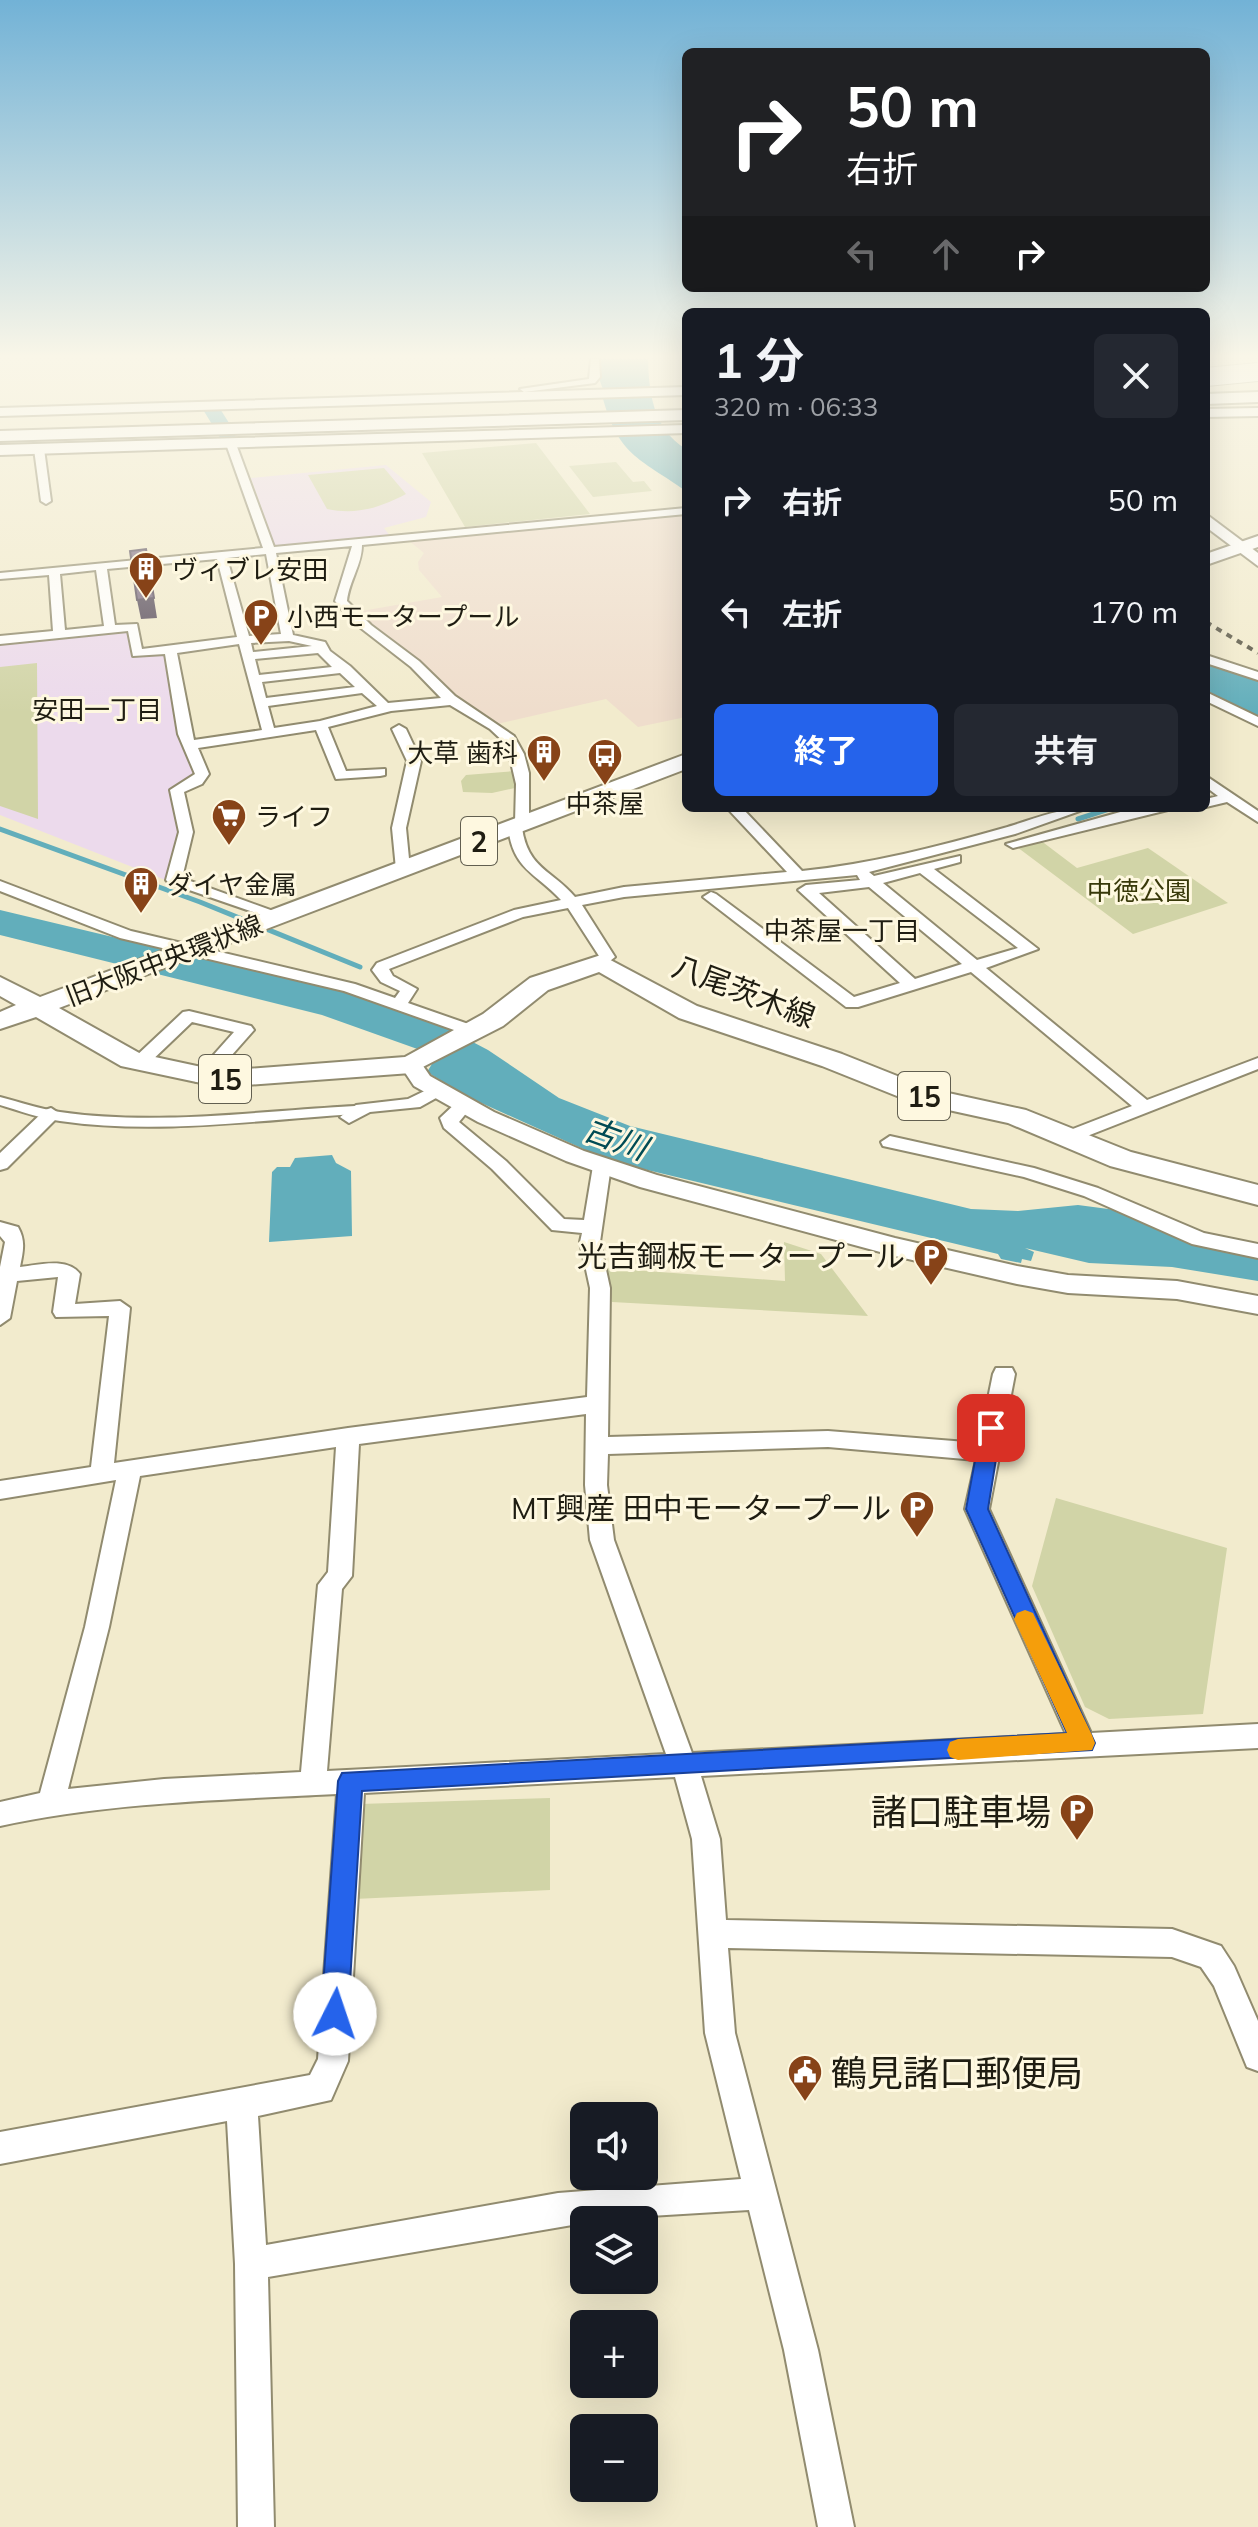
<!DOCTYPE html>
<html lang="ja">
<head>
<meta charset="utf-8">
<style>
  :root { --surface:#171b24; --page:#242831; --text:#f1f3f6; --muted:#9ea1a6; --accent:#2563eb }
  body { margin:0; font-family:Mulish,"Noto Sans JP",sans-serif; background:var(--page); color:var(--text); height:100vh; display:flex; flex-direction:column; font-size:30px; white-space:nowrap }
  * { box-sizing:border-box; margin:0 }
  p { font-size:26px; color:var(--muted) }
  .icon { flex:none; width:44px; height:44px; fill:none; stroke:currentColor; stroke-width:2; stroke-linecap:round; stroke-linejoin:round }
  .map { position:relative; flex:1; overflow:hidden }
  .details { position:absolute; left:682px; top:308px; width:528px; height:504px; display:flex; flex-direction:column; background:var(--surface); border-radius:12px; box-shadow:0 8px 32px #0002 }
  .details>* { flex:none }
  .banner { position:absolute; left:682px; top:48px; width:528px; height:244px; border-radius:12px; box-shadow:0 8px 32px #0002; background:#202124; color:#fff; overflow:hidden }
  .fabs { position:absolute; left:570px; top:2102px; display:grid; gap:16px }
  .fabs a { display:grid; place-items:center; width:88px; height:88px; border-radius:12px; background:var(--surface); box-shadow:0 8px 32px #0002; font-size:40px }
  .pin { position:absolute; display:grid; place-items:center; width:68px; height:68px; color:#fff; margin:-34px; border-radius:16px; box-shadow:0 4px 12px #0006 }
  .me { position:absolute; width:88px; margin:-44px; rotate:4deg; stroke-linejoin:round; filter:drop-shadow(0 0 6px #0008) }
  .turn { display:flex; align-items:center; gap:28px; height:168px; padding:0 32px; font-size:36px }
  .turn .icon { width:104px; height:104px; stroke-width:2.5 }
  .turn b { display:block; font-size:56px; line-height:68px }
  .lanes { display:flex; align-items:center; height:76px; padding:0 32px; background:#0003; justify-content:center; gap:40px; direction:ltr }
  .lanes .off { opacity:.35 }
  .round { display:grid; place-items:center; flex:none; width:84px; height:84px; border-radius:12px; background:var(--page) }
  .headline { display:flex; align-items:center; justify-content:space-between; height:136px; padding:0 32px }
  h1 { font-size:48px; font-weight:700; line-height:60px }
  .action { display:flex; gap:16px; margin-top:auto; padding:16px 32px }
  .action a { flex:1; height:92px; border-radius:12px; background:var(--accent); color:#fff; font-size:32px; font-weight:700; line-height:92px; text-align:center }
  .action a+a { background:var(--page); color:var(--text) }
  ul { padding:0; list-style:none }
  li { display:flex; align-items:center; gap:24px; height:112px; padding:0 32px }
  li div { flex:1 }
  li b { display:block; font-size:30px }
  li em { font-style:normal }
  .map>svg:first-child { display:block }
  .industrial { fill:#efddcc }
  .education { fill:#ecdaec }
  .green { fill:#d1d4a7 }
  .water { fill:#62aebb }
  .lines { fill:none; stroke-linecap:round; stroke-linejoin:round }
  .stream { stroke:#62aebb; stroke-width:5 }
  .river { fill:#62aebb; fill-rule:evenodd }
  .pedestrian-casing { stroke:#918b6f; stroke-width:4 }
  .minor-casing { stroke:#918b6f; stroke-width:4 }
  .tertiary-casing { stroke:#918b6f; stroke-width:4 }
  .secondary-casing { stroke:#918b6f; stroke-width:4 }
  .primary-casing { stroke:#918b6f; stroke-width:4 }
  .motorway-casing { stroke:#918b6f; stroke-width:4 }
  .pedestrian { fill:#fff; fill-rule:evenodd }
  .minor { fill:#fff; fill-rule:evenodd }
  .tertiary { fill:#fff; fill-rule:evenodd }
  .secondary { fill:#fff; fill-rule:evenodd }
  .primary { fill:#fff; fill-rule:evenodd }
  .motorway { fill:#fff; fill-rule:evenodd }
  .rail { stroke:#555242; stroke-width:4; stroke-dasharray:6 6; stroke-linecap:butt }
  .motorway-bridge-casing { stroke:#918b6f; stroke-width:20; stroke-linecap:butt }
  .motorway-bridge { stroke:#fff; stroke-width:18 }
  .shaded-wall { fill:#554a5a }
  .building { fill:#796981; stroke:#554a5a; stroke-width:2 }
  .route { fill:#2563eb; stroke:#184099; stroke-width:2 }
  .slow { fill:#f59e0b }
  .labels { text-anchor:middle; dominant-baseline:central; stroke-width:6; stroke-linejoin:round; paint-order:stroke }
  .far-poi-label { font-size:26px; fill:#1f1d12; stroke:#fef8e0; text-anchor:start }
  .far-neighbourhood-label { font-size:26px; fill:#1f1d12; stroke:#fef8e0 }
  .far-park-label { font-size:26px; fill:#38390a; stroke:#fef8e0 }
  .far-street-label { font-size:26px; fill:#1f1d12; stroke:#fef8e0 }
  .shield { fill:#fef8e0; stroke:#625f50; stroke-width:2 }
  .shield-label { font-size:28px; font-weight:bold; fill:#1f1d12 }
  .street-label { font-size:30px; fill:#1f1d12; stroke:#fef8e0 }
  .poi-label { font-size:30px; fill:#1f1d12; stroke:#fef8e0; text-anchor:end }
  .water-label { font-size:32px; font-style:italic; fill:#014b54; stroke:#fef8e0 }
  .near-poi-label { font-size:36px; fill:#1f1d12; stroke:#fef8e0; text-anchor:end }
</style>
</head>
<body>
<div class="map">
<svg width="1258" height="2527" viewBox="0 0 1258 2527">
  <rect width="100%" height="100%" fill="#f2ebcd"/>
  <path class="industrial" d="M686 513V717L638 727 606 699 493 725 448 694 356 612 442 597 419 570 418 562 424 553 408 540Z"/>
  <path class="education" d="M386 465 431 502 426 517 384 528 390 536 275 546 251 478Z
    M126 630 132 631 135 655 162 654 166 656 182 743 196 771 195 779 172 789 180 832 168 881 0 815V643Z"/>
  <path class="green" d="M536 443 590 514 465 527 422 453Z
    M616 462 633 482 644 481 652 491 593 497 569 466Z
    M384 468 406 494C379 508 357 515 327 509L308 475Z
    M37 663 38 819 0 806V667Z
    M515 771V788L492 793 463 792 461 781 466 775Z
    M1040 840 1077 868 1148 848 1228 903 1133 934 1017 847Z
    M784 1242 821 1254 868 1316 612 1302 604 1268 785 1281Z
    M1056 1498 1227 1548 1203 1714 1109 1719 1085 1707 1032 1586Z
    M550 1798V1890L354 1899 360 1804Z"/>
  <path class="water" d="M599 359H648C649 391 652 428 686 449V491C637 457 619 455 603 399L606 398 600 381Z
    M1206 661 1258 678V719L1206 693Z
    M0 910 351 994 448 1029 488 1050 559 1098 630 1126 971 1209 1018 1211 1078 1205 1116 1210 1211 1247 1258 1258V1281L1172 1267 1089 1263 1025 1248 1034 1252 1031 1261 1022 1259 1021 1263 1001 1259 998 1254 639 1168 590 1152 468 1097 427 1072 435 1059 423 1051 322 1015 0 935Z
    M332 1155 336 1163 351 1171 352 1236 269 1242 272 1172 277 1167H290L295 1158Z"/>
  <g class="lines">
    <path class="stream" d="M1078 819 1112 808
      M0 829 200 902 360 967"/>
    <path class="river" d="M211 403 217 404 236 434 234 438H220L218 434 202 408Z"/>
    <defs>
      <path id="pedestrian" d="M0 1097C20 1102 39 1109 60 1112 156 1126 258 1111 355 1106L362 1110 355 1114C258 1120 156 1135 60 1121 39 1118 20 1111 0 1105Z"/>
      <path id="minor" d="M591 359H599L600 377 595 383 524 392 520 389 589 379Z
        M231 441 236 444 274 547 686 508V514L362 545C362 565 349 581 347 601L371 625 419 661 455 696 514 736 524 754 529 773V824L522 828C528 869 552 870 575 897L624 887 787 872 727 808H742L802 871C871 864 937 847 1004 828 1032 820 1058 808 1088 808L1015 834 869 872 874 876 960 856V862L934 869 1038 949 986 968 1147 1100 1258 1058V1069L1077 1140H1065L1062 1136 1065 1132 1132 1106 971 972 858 1007H846L703 897 711 892 716 894 854 997 900 983 798 890 806 885 860 880 857 875 624 897 582 905 615 957 601 968 593 963 599 956 568 908 523 917 389 969 393 976 417 989 408 1003 477 1027 480 1031 471 1036 344 991 120 938 0 891V881L131 931 355 984 395 998 400 991 381 982 372 970 377 963 514 910 561 900C535 872 513 870 508 827L515 823 516 784 507 745 490 729 450 705 391 711 328 727 346 771 385 769V775L380 776 336 779 316 730 198 748 209 774 202 784 184 792 193 832 182 878 287 916 279 921 273 919 169 883 166 880 179 832 170 790 195 774 178 734 165 654 133 656 128 631 0 644V636L53 631 49 575 0 579V573L263 548 226 444ZM352 546 335 601 353 622 411 667 441 698 388 703 350 666 330 651 325 642 293 635 276 553ZM266 554 281 634 249 636 227 558ZM217 559 237 637 142 649 137 624 115 625 107 569ZM96 570 104 626 65 630 60 574ZM289 641 312 646 253 652 251 643ZM239 644 262 730 194 740 177 653ZM318 653 332 667 259 675 255 659ZM340 673 355 687 266 698 262 682ZM362 693 377 706 320 721 274 728 268 706ZM920 873 1018 948 977 960 883 883ZM869 887 962 964 915 979 819 893Z
        M39 446 44 449 51 501 46 504 41 501 34 449Z
        M1206 655 1258 672V680L1206 663Z
        M1206 692 1258 717V726L1206 701Z
        M399 725 406 729 421 761 406 828 410 869 403 873 396 869 392 828 407 761 392 729Z
        M1206 776 1258 811V822L1227 802 1206 807V799L1218 796 1206 787Z
        M1176 808 1013 848 1006 844 1131 809Z
        M189 1011 251 1026 254 1030 208 1082H196L193 1078 234 1032 192 1022 146 1066H134L131 1062 134 1058 183 1012Z
        M439 1084 448 1089 445 1093 420 1107 370 1112 349 1123 340 1117 356 1105 408 1099Z
        M464 1099 473 1105 459 1122 506 1161 564 1219 584 1220 593 1166 602 1160 611 1166 600 1242 610 1288 608 1437 828 1431 979 1443 993 1374 996 1368H1012L1015 1374 989 1509 1091 1733 1258 1724V1748L701 1776 720 1839 726 1920 1172 1929 1221 1946 1234 1966 1258 2021V2071L1247 2067 1214 1986 1201 1967 1172 1957 728 1948 735 2033 818 2350 854 2527H818L784 2350 749 2210 584 2220V2223L268 2277 274 2527H238L235 2264 227 2121 0 2164V2132L310 2075 318 2059 337 1794C224 1800 111 1802 0 1826V1802L40 1793 85 1627 116 1480 0 1499V1481L91 1467 109 1316 56 1317 53 1312 58 1277 17 1281 10 1318 0 1325V1267L5 1242 0 1236V1222L18 1227C26 1241 23 1252 20 1267 39 1265 67 1257 80 1274L75 1304 120 1301 130 1308 114 1463 348 1428 587 1397 590 1288 580 1242 582 1233 552 1230 492 1169 444 1128 440 1118 458 1101ZM586 1414 585 1485 590 1540 666 1754 327 1771 342 1589 352 1576 359 1444ZM336 1447 328 1572 318 1585 301 1772 164 1779 68 1789 109 1627 140 1476ZM828 1447 976 1460 965 1509 1066 1734 692 1753 614 1540 607 1485 608 1454ZM675 1777 692 1839 705 2033 741 2179 558 2193 266 2245 258 2116 331 2100 348 2061 364 1793Z
        M51 1108 60 1114 57 1118 7 1168 0 1170V1153L45 1110Z
        M890 1136 1034 1168 1098 1188 1204 1233 1258 1244V1258L1192 1244 1084 1196 1024 1177 883 1146 881 1142Z"/>
      <path id="tertiary" d="M411 1058 419 1060 430 1076 494 1112 584 1151 657 1175 895 1238 1017 1266 1068 1275 1177 1281 1258 1296V1314L1177 1299 1068 1293 1017 1284 895 1256 640 1187 566 1161 478 1122 414 1086 400 1065Z"/>
      <path id="secondary" d="M1206 514 1258 553V566L1206 527Z"/>
      <path id="primary" d="M686 387V395L0 416V408Z
        M1258 408V416L1206 417V409Z
        M686 425V433L0 455V445Z
        M1258 536V547L1206 565V554Z
        M686 754V769L59 1008 141 1054 220 1071 405 1057 483 1014 530 978 601 955 697 1006 842 1054 930 1089 1026 1110 1131 1152 1258 1185V1205L1110 1166 1008 1123 912 1102 822 1066 679 1018 599 972 548 990 503 1026 411 1073 220 1087 121 1066 36 1017 0 1029V1012L16 1005 0 996V977L40 997Z"/>
      <path id="motorway" d="M1258 392V402L1206 404V394Z
        M686 410V420L0 441V431Z"/>
    </defs>
    <use href="#pedestrian" class="pedestrian-casing"/>
    <use href="#minor" class="minor-casing"/>
    <use href="#tertiary" class="tertiary-casing"/>
    <use href="#secondary" class="secondary-casing"/>
    <use href="#primary" class="primary-casing"/>
    <use href="#motorway" class="motorway-casing"/>
    <use href="#pedestrian" class="pedestrian"/>
    <use href="#minor" class="minor"/>
    <use href="#tertiary" class="tertiary"/>
    <use href="#secondary" class="secondary"/>
    <use href="#primary" class="primary"/>
    <use href="#motorway" class="motorway"/>
    <path class="rail" d="M1206 622 1258 653"/>
    <defs>
      <path id="motorway-bridge" d="M1206 377 1258 372"/>
    </defs>
    <use href="#motorway-bridge" class="motorway-bridge-casing"/>
    <use href="#motorway-bridge" class="motorway-bridge"/>
  </g>
  <path class="shaded-wall" d="M146 549 157 618 141 619 137 600Z"/>
  <path class="building" d="M146 549 154 598 137 600 130 551Z"/>
  <linearGradient id="sky" x2="0" y2="1"><stop stop-color="#72b2d6"/><stop offset="0.5" stop-color="#f9f6e8"/><stop offset="1" stop-color="#f9f6e8" stop-opacity="0"/></linearGradient>
  <rect width="1258" height="713" fill="url(#sky)"/>
  <path class="route" d="M991 1420 1001 1428 988 1509 1095 1743 1092 1750 362 1791 348 2014 344 2024 335 2028 325 2024 321 2014 338 1781 342 1773 1067 1733 966 1509 981 1428Z"/>
  <path class="slow" d="M1025 1610 1033 1613 1092 1735 1095 1743 1092 1750 958 1760 950 1757 947 1750 950 1742 958 1739 1067 1733 1014 1619 1017 1613Z"/>
  <defs>
    <symbol id="building-pin" viewBox="-11 -11 22 30"><path d="M0 17L-7.5 6A9.5 9.5 0 1 1 7.5 6Z" fill="#874318" stroke="#fef8e0"/><path d="M-4-6H4V6H1V3H-1V6H-4ZM-2.5-4.3h1.7v1.8h-1.7ZM.8-4.3h1.7v1.8H.8ZM-2.5-1h1.7V.8h-1.7ZM.8-1h1.7V.8H.8Z" fill="#fff"/></symbol>
    <symbol id="parking-pin" viewBox="-11 -11 22 30"><path d="M0 17L-7.5 6A9.5 9.5 0 1 1 7.5 6Z" fill="#874318" stroke="#fef8e0"/><path d="M-3.5-5.5H1a3.5 3.5 0 0 1 0 7H-1V5.5H-3.5ZM-1-3.4V-.6H.8a1.4 1.4 0 0 0 0-2.8Z" fill="#fff"/></symbol>
    <symbol id="bus-pin" viewBox="-11 -11 22 30"><path d="M0 17L-7.5 6A9.5 9.5 0 1 1 7.5 6Z" fill="#874318" stroke="#fef8e0"/><path d="M-5-6H5V4H4V6H2V4H-2V6H-4V4H-5ZM-3.5-4V0h7V-4ZM-3.5 1.2v1.5H-2V1.2ZM2 1.2v1.5H3.5V1.2Z" fill="#fff"/></symbol>
    <symbol id="supermarket-pin" viewBox="-11 -11 22 30"><path d="M0 17L-7.5 6A9.5 9.5 0 1 1 7.5 6Z" fill="#874318" stroke="#fef8e0"/><path d="M-6-5.5h2.5l.6 2H6L4.5 2H-2.5L-4.4-4H-6ZM-1.5 3.2a1.3 1.3 0 1 0 .1 0ZM3 3.2a1.3 1.3 0 1 0 .1 0Z" fill="#fff"/></symbol>
    <symbol id="civic-pin" viewBox="-11 -11 22 30"><path d="M0 17L-7.5 6A9.5 9.5 0 1 1 7.5 6Z" fill="#874318" stroke="#fef8e0"/><path d="M-.6-6.5H3V-4.5H.6V-3L4-1V1h2V6H-6V1h2V-1L-.6-3ZM-1.2 2.5V6h2.4V2.5Z" fill="#fff"/></symbol>
  </defs>
  <g fill-rule="evenodd">
    <use href="#building-pin" x="126" y="549" width="40" height="54"/>
    <use href="#parking-pin" x="241" y="596" width="40" height="54"/>
    <use href="#building-pin" x="524" y="732" width="40" height="54"/>
    <use href="#bus-pin" x="585" y="736" width="40" height="54"/>
    <use href="#supermarket-pin" x="209" y="796" width="40" height="54"/>
    <use href="#building-pin" x="121" y="864" width="40" height="54"/>
    <use href="#parking-pin" x="911" y="1236" width="40" height="54"/>
    <use href="#parking-pin" x="897" y="1488" width="40" height="54"/>
    <use href="#parking-pin" x="1057" y="1791" width="40" height="54"/>
    <use href="#civic-pin" x="785" y="2052" width="40" height="54"/>
  </g>
  <g class="labels">
    <g class="far-poi-label">
      <text x="172" y="569">ヴィブレ安田</text>
      <text x="287" y="616">小西モータープール</text>
      <text x="518" y="752" text-anchor="end">大草 歯科</text>
      <text x="605" y="803" text-anchor="middle">中茶屋</text>
      <text x="255" y="816">ライフ</text>
      <text x="167" y="884">ダイヤ金属</text>
    </g>
    <g class="far-neighbourhood-label">
      <text x="97" y="709">安田一丁目</text>
      <text x="842" y="930">中茶屋一丁目</text>
    </g>
    <g class="far-park-label">
      <text x="1139" y="890">中徳公園</text>
    </g>
    <g class="far-street-label">
      <text transform="translate(164 960) rotate(-21)">旧大阪中央環状線</text>
    </g>
    <g class="shield">
      <rect x="461" y="817" width="36" height="48" rx="6"/>
      <rect x="199" y="1055" width="52" height="48" rx="6"/>
      <rect x="898" y="1072" width="52" height="48" rx="6"/>
    </g>
    <g class="shield-label">
      <text x="479" y="841">2</text>
      <text x="225" y="1079">15</text>
      <text x="924" y="1096">15</text>
    </g>
    <g class="street-label">
      <text transform="translate(744 991) rotate(21)">八尾茨木線</text>
    </g>
    <g class="poi-label">
      <text x="905" y="1256">光吉鋼板モータープール</text>
      <text x="891" y="1508">MT興産 田中モータープール</text>
    </g>
    <g class="water-label">
      <text transform="translate(616 1138) rotate(20)">古川</text>
    </g>
    <g class="near-poi-label">
      <text x="1051" y="1811">諸口駐車場</text>
      <text x="831" y="2072" text-anchor="start">鶴見諸口郵便局</text>
    </g>
  </g>
</svg>
<div class="fabs">
<a><svg class="icon" aria-label="sound" viewBox="0 0 24 24"><path d="M4 9h4l5-4v14l-5-4H4zM17 9q2 3 0 6"/></svg></a>
<a><svg class="icon" aria-label="layers" viewBox="0 0 24 24"><path d="M12 4l9 5-9 5-9-5zM3 14l9 5 9-5"/></svg></a>
<a>+</a>
<a>−</a>
</div>
<div class="pin" style="left:991px;top:1428px;background:#d93025"><svg class="icon" aria-label="arrive" viewBox="0 0 24 24"><path d="M6 21V4h12l-3 4 3 4H6"/></svg></div>
<svg class="me" style="left:335px;top:2014px" viewBox="-20 -20 40 40"><circle r="19" fill="#fff"/><path d="M0-13L10 11 0 6-10 11z" fill="#2563eb"/></svg>
<div class="banner">
<div class="turn"><svg class="icon" aria-label="right" viewBox="0 0 24 24"><path d="M7 20v-9h11M14 6l5 5-5 5"/></svg><div><b>50 m</b>右折</div></div>
<div class="lanes"><svg class="icon off" aria-label="left" viewBox="0 0 24 24"><path d="M17 20v-9H6M10 6l-5 5 5 5"/></svg><svg class="icon off" aria-label="ahead" viewBox="0 0 24 24"><path d="M12 20V5M6 11l6-6 6 6"/></svg><svg class="icon" aria-label="right" viewBox="0 0 24 24"><path d="M7 20v-9h11M14 6l5 5-5 5"/></svg></div>
</div>
<section class="details">
<div class="headline"><div><h1>1 分</h1><p>320 m · 06:33</p></div><a class="round"><svg class="icon" aria-label="close" viewBox="0 0 24 24"><path d="M6 6l12 12M18 6L6 18"/></svg></a></div>
<ul>
<li><svg class="icon" aria-label="right" viewBox="0 0 24 24"><path d="M7 20v-9h11M14 6l5 5-5 5"/></svg><div><b>右折</b></div><em>50 m</em></li>
<li><svg class="icon" aria-label="left" viewBox="0 0 24 24"><path d="M17 20v-9H6M10 6l-5 5 5 5"/></svg><div><b>左折</b></div><em>170 m</em></li>
</ul>
<div class="action"><a>終了</a><a>共有</a></div>
</section>
</div>
</body>
</html>
